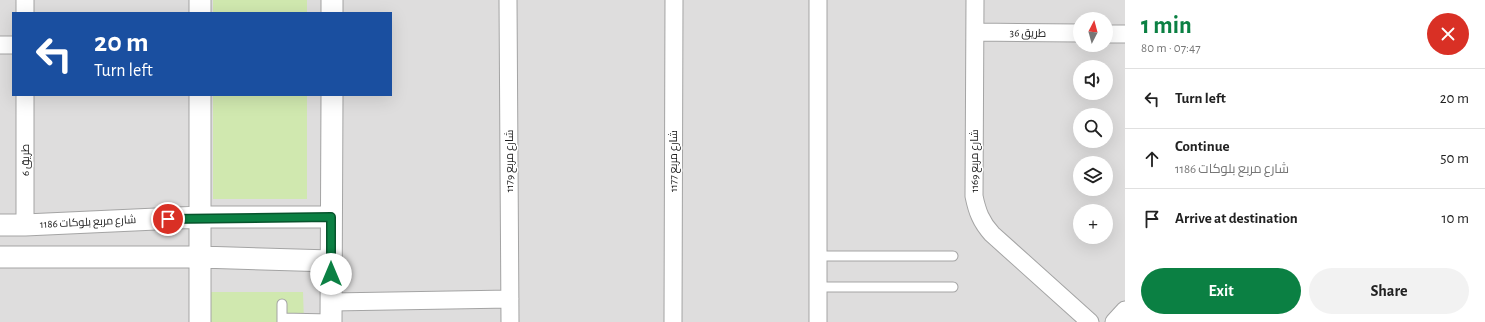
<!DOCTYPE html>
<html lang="en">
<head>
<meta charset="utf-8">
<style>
  :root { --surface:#fff; --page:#f2f2f2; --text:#222; --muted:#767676; --line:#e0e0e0; --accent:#0b8043 }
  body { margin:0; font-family:"Alegreya Sans",Cairo,sans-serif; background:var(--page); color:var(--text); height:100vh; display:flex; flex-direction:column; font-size:15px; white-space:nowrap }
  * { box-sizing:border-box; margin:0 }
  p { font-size:13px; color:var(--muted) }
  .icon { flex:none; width:22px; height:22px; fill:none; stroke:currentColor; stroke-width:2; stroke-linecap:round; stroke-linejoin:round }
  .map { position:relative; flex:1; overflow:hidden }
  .details { display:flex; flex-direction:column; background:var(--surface); width:360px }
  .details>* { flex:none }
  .top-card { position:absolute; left:12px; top:12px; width:380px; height:84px; border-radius:0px; box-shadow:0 4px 16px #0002; background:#1a4fa0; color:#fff; overflow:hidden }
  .needle { width:26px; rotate:6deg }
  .controls { position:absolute; left:1073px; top:12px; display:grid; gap:8px }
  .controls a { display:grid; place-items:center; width:40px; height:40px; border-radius:50%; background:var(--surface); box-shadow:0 4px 16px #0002; font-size:20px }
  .pin { position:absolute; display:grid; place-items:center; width:34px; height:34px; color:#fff; margin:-17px; border:2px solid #fff; border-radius:50%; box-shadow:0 1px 4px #0007 }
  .me { position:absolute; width:44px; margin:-22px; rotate:0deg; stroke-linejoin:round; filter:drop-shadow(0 0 3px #0008) }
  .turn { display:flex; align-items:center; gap:14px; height:84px; padding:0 16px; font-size:18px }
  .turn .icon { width:52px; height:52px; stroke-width:2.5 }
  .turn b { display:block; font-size:28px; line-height:34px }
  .round { display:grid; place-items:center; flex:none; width:42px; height:42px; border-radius:21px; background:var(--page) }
  .overview { display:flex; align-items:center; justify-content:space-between; height:68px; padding:0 16px }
  h1 { font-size:24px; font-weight:600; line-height:30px; color:var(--accent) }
  .primary-button { display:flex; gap:8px; margin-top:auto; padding:8px 16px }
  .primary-button a { flex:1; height:46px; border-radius:24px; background:var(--accent); color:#fff; font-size:16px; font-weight:600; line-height:46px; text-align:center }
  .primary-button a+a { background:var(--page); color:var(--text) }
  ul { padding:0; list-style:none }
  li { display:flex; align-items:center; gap:12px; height:60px; padding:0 16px; border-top:1px solid var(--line) }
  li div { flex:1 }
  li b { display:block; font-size:15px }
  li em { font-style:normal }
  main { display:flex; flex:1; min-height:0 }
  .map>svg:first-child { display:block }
  .residential { fill:#dedddd; fill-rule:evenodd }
  .grass { fill:#d0e8af }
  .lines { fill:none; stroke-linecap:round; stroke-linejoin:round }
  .service-casing { stroke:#a4a4a4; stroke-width:11 }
  .minor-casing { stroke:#a4a4a4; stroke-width:19 }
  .tertiary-casing { stroke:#a4a4a4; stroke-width:23 }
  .service { stroke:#fff; stroke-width:9 }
  .minor { stroke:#fff; stroke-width:17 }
  .tertiary { stroke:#fff; stroke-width:21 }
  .route-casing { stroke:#07532c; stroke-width:10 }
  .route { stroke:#0b8043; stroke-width:7 }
  .labels { text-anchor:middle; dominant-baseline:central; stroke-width:3; stroke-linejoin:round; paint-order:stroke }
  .street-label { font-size:11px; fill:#202020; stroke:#fff }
</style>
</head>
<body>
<main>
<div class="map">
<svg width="1125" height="322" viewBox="0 0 1125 322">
  <rect width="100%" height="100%" fill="#f0ece7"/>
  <path class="residential" d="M0 0H1125V322H0ZM13 13H391V95H13ZM1080 19H1106V45H1080ZM1080 67H1106V93H1080ZM1080 115H1106V141H1080ZM1080 163H1106V189H1080ZM1080 211H1106V237H1080Z"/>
  <path class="grass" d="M213 0H307V13H213Z
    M213 95H307V199H213Z
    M208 292H303L304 322H207Z"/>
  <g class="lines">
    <defs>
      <path id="service" d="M818 256H953
        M818 287H953
        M282 318 331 319
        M282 322V304"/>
      <path id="minor" d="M508 0 510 322
        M818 0V322
        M975 0 974 196C977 211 981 222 992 234L1090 322
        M25 13V0
        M975 32 1080 33
        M1106 34H1125
        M0 45H13
        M25 225V95
        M332 302 510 299
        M673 322 674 0
        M1114 322 1125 310"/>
      <path id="tertiary" d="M200 0V13
        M332 13V0
        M0 225H25L200 217H331
        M0 257H200L331 261
        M200 322V95
        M331 322 332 95"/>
    </defs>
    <use href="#service" class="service-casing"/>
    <use href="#minor" class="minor-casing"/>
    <use href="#tertiary" class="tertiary-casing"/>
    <use href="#service" class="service"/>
    <use href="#minor" class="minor"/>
    <use href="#tertiary" class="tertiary"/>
  </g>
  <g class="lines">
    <defs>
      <path id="route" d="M168 219 331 217V274"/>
    </defs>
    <use href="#route" class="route-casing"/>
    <use href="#route" class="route"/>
  </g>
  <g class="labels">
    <g class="street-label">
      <text transform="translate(1028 33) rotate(1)">طريق 36</text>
      <text transform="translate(25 160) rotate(-90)">طريق 6</text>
      <text transform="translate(509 161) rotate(-90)">شارع مربع 1179</text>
      <text transform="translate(673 161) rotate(-90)">شارع مربع 1177</text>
      <text transform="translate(974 161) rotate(-90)">شارع مربع 1169</text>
      <text transform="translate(88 222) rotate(-3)">شارع مربع بلوكات 1186</text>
    </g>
  </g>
</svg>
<div class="controls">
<a><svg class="needle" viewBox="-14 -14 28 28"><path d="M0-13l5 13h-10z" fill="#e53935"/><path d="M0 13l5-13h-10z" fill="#767676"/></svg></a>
<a><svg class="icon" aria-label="sound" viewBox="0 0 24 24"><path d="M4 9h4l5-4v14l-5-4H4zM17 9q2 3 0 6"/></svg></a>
<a><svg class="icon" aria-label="search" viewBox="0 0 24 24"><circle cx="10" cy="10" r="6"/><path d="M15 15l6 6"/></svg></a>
<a><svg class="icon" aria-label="layers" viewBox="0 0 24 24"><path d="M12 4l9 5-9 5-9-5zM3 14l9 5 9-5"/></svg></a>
<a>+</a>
</div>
<div class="pin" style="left:168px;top:219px;background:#d93025"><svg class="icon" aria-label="arrive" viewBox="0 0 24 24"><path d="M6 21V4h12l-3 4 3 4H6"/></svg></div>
<svg class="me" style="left:331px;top:274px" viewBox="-20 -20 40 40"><circle r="19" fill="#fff"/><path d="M0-13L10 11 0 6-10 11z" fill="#0b8043"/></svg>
<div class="top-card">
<div class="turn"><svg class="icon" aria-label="left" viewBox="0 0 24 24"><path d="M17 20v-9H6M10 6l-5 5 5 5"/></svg><div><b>20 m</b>Turn left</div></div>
</div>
</div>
<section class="details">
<div class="overview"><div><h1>1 min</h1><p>80 m · 07:47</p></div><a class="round" style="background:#d93025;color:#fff"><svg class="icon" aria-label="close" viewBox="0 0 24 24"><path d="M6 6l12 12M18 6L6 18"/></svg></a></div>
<ul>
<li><svg class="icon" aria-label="left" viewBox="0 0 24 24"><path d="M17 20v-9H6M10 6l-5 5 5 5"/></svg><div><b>Turn left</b></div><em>20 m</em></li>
<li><svg class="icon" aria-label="ahead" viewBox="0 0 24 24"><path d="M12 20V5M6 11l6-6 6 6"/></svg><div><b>Continue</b><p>شارع مربع بلوكات 1186</p></div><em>50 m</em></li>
<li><svg class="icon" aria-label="arrive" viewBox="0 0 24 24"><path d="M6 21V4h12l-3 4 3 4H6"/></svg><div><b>Arrive at destination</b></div><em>10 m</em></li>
</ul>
<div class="primary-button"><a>Exit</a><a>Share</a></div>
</section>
</main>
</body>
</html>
